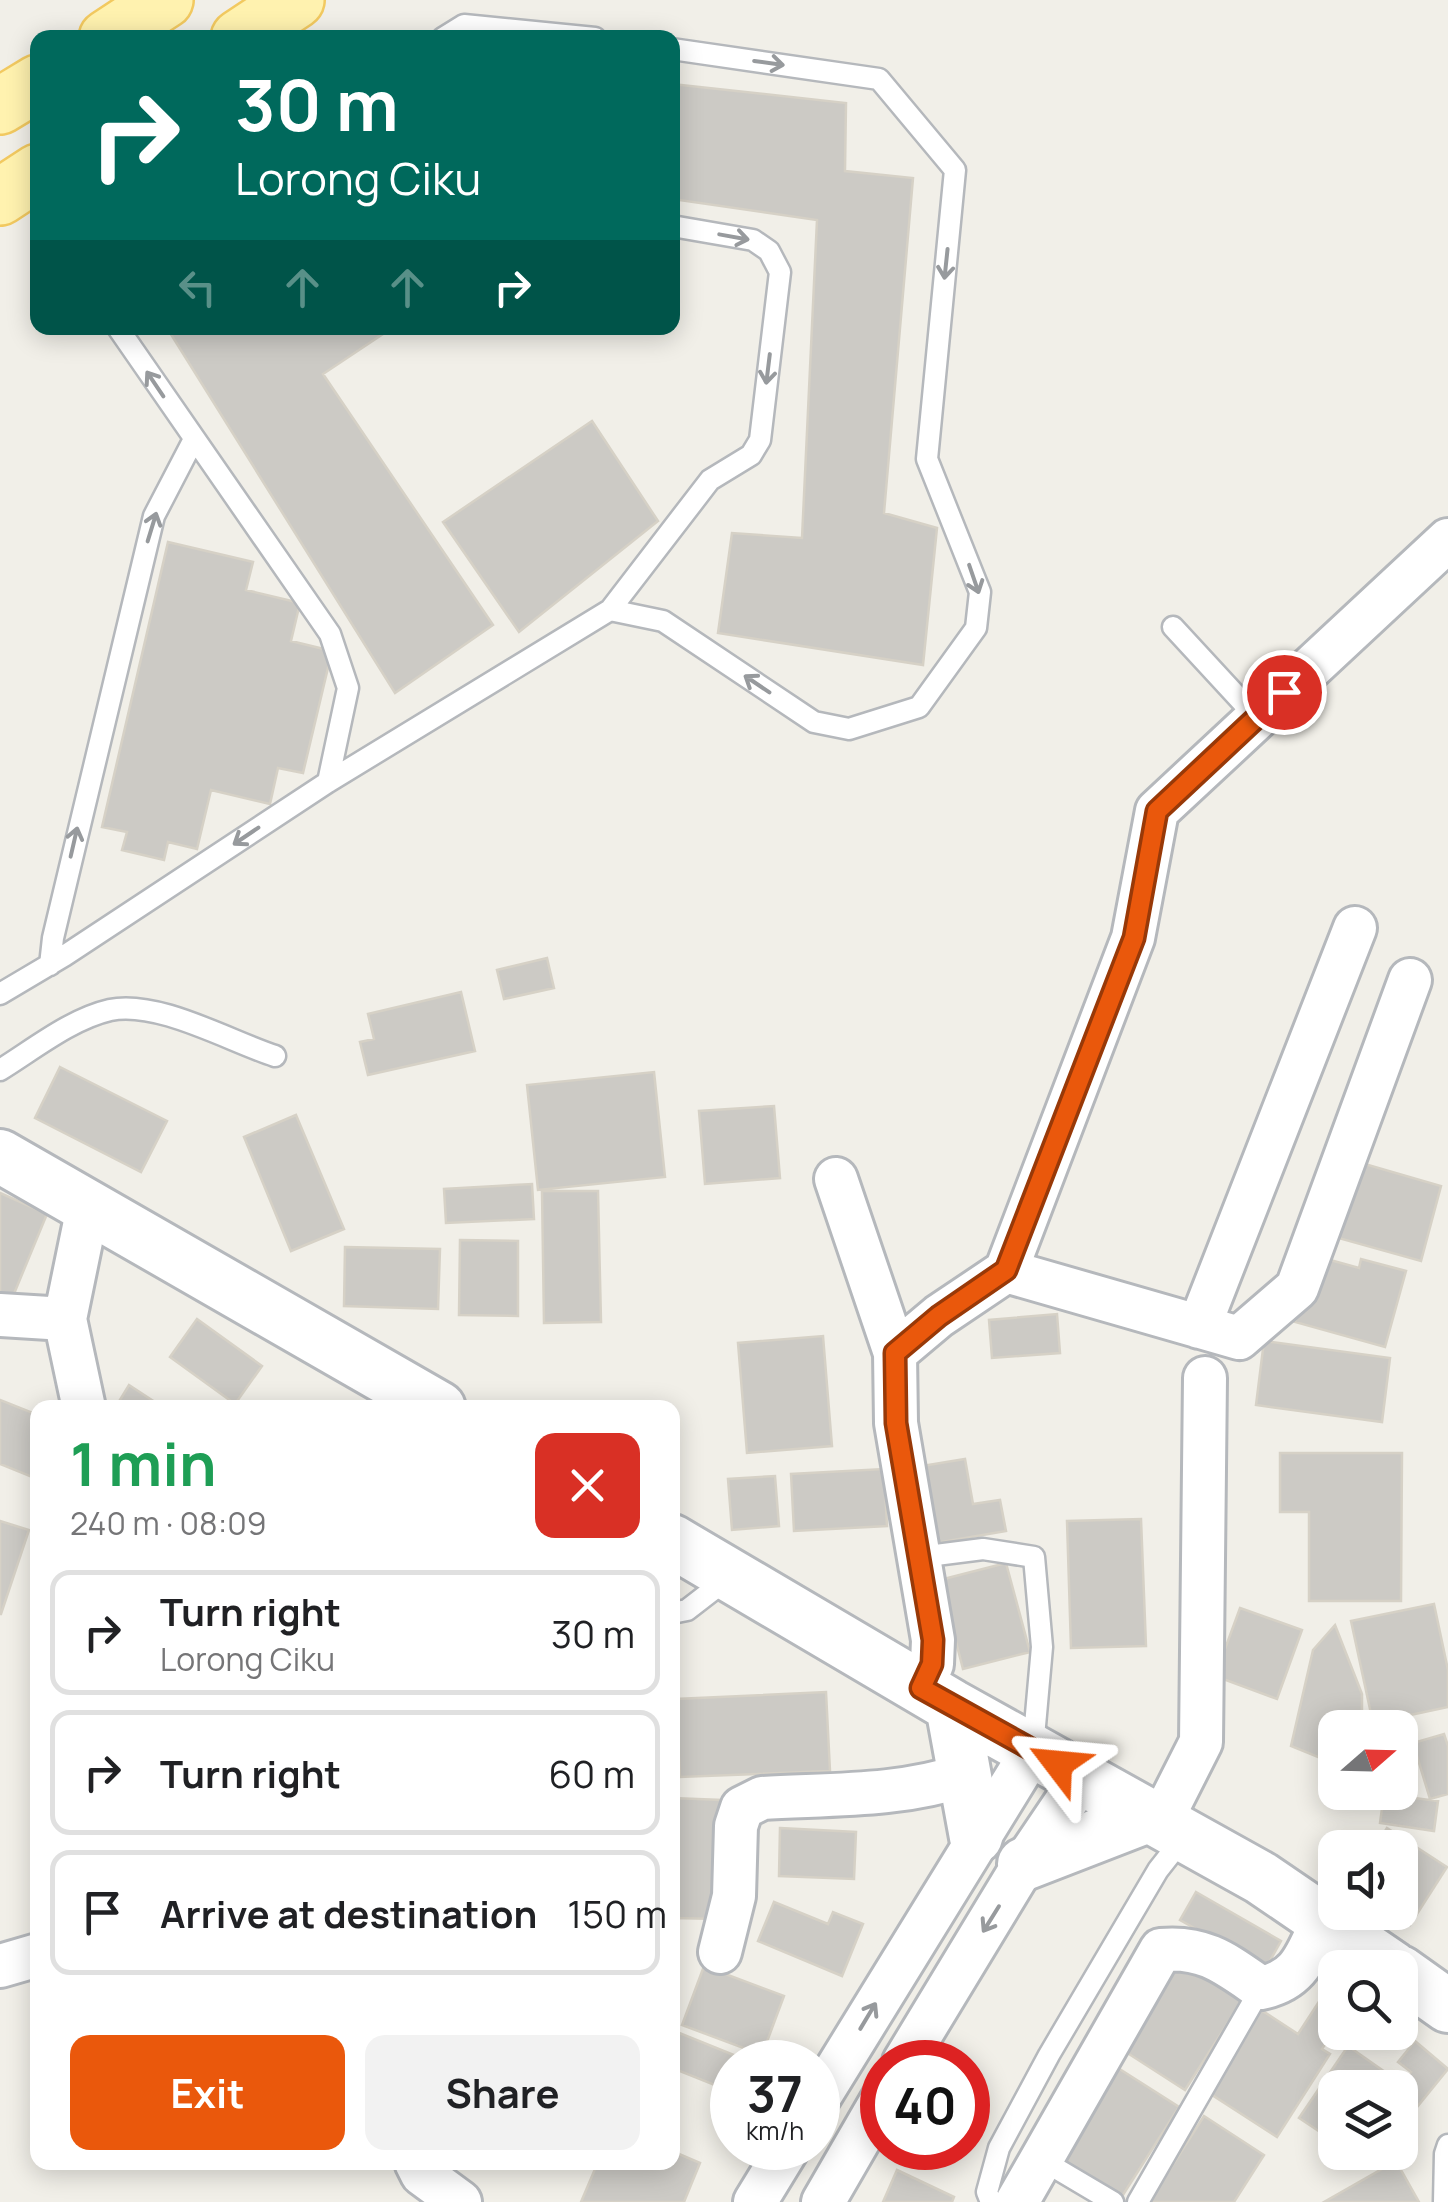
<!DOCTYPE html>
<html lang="en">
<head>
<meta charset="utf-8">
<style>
  :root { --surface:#fff; --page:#f2f2f2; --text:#202124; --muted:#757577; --line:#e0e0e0; --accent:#ea580c }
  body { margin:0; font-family:Manrope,sans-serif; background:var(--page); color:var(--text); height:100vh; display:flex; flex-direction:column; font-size:38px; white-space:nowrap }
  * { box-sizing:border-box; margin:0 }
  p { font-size:32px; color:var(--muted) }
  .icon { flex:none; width:55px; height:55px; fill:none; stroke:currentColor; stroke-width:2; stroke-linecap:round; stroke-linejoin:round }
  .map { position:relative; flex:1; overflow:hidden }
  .details { position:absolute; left:30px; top:1400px; width:650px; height:770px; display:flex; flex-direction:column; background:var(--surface); border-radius:20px; box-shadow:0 5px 25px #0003 }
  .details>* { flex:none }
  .hud { position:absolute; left:30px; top:30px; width:650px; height:305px; border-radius:20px; box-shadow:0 5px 25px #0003; background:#00695c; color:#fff; overflow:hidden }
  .needle { width:65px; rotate:70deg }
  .fabs { position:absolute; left:1318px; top:1710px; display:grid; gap:20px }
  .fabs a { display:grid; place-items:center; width:100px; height:100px; border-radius:20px; background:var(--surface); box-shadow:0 5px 25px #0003; font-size:50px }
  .speed { position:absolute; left:710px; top:2040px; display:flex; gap:20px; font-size:50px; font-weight:700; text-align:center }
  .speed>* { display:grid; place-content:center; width:130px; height:130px; border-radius:50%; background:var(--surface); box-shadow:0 5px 25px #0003; line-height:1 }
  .speed small { font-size:25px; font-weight:400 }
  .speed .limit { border:15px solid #d22; background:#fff; color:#111 }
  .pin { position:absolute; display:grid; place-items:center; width:85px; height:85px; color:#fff; margin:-42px; border:5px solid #fff; border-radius:50%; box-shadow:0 2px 10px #0007 }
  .me { position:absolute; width:110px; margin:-55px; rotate:299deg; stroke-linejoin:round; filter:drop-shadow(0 0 8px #0008) }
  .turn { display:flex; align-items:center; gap:35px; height:210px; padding:0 40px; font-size:45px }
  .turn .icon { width:130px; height:130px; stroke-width:2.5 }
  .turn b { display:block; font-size:70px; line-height:85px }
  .lanes { display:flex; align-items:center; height:95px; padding:0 40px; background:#0003; justify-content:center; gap:50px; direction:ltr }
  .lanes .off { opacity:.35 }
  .round { display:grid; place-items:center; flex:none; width:105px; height:105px; border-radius:20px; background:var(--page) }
  .summary { display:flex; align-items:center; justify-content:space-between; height:170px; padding:0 40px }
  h1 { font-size:60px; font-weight:700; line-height:75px; color:#1e9e55 }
  .button { display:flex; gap:20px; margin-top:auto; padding:20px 40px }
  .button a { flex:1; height:115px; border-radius:20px; background:var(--accent); color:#fff; font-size:40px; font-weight:700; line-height:115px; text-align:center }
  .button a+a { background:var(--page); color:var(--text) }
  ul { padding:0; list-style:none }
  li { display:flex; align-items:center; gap:30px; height:125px; margin:0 20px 15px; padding:0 20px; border:5px solid var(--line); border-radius:20px }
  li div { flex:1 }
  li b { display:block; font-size:38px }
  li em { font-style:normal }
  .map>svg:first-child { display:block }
  .building { fill:#cccac5; stroke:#d6d1c6; stroke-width:2.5 }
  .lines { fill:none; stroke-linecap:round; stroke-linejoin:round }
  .service-casing { stroke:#b5b8bc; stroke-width:25 }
  .minor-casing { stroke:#b5b8bc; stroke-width:48 }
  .tertiary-casing { stroke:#b5b8bc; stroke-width:58 }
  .primary-casing { stroke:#f2c960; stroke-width:60 }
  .service { stroke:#fff; stroke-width:20 }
  .minor { stroke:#fff; stroke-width:42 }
  .tertiary { stroke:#fff; stroke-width:52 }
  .primary { stroke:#fff2af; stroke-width:55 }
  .oneway { stroke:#979a9d }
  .route-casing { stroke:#983908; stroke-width:25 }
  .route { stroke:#ea580c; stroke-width:18 }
</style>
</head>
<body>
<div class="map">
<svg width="1448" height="2202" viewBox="0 0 1448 2202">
  <rect width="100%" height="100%" fill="#f1efe8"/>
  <path class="building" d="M672 84 846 103 845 171 913 178 884 513 937 528 923 665 718 633 732 533 802 538 817 220 672 199Z
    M167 328H392L323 374 493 625 395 693Z
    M592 421 658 521 519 632 443 522Z
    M168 542 253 562 246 590 300 603 291 641 332 651 303 773 278 768 270 804 211 790 197 849 168 842 164 860 122 850 127 832 102 827Z
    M547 958 554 988 504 999 497 970Z
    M461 992 475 1051 368 1075 360 1042 374 1039 368 1014Z
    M60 1067 167 1121 141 1172 35 1118Z
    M654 1072 665 1177 538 1190 527 1085Z
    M774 1106 780 1178 705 1184 699 1111Z
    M296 1115 344 1229 291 1251 244 1137Z
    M1344 1158 1441 1186 1421 1261 1324 1234Z
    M532 1184 534 1219 446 1223 444 1189Z
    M542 1191H598L601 1322 544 1323Z
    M0 1193 47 1214 11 1301 0 1296Z
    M460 1240 518 1241V1316L459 1315Z
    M345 1247 440 1249 438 1309 344 1306Z
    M1323 1258 1359 1268 1361 1259 1406 1271 1385 1347 1295 1322 1308 1277Z
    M1057 1314 1060 1353 992 1358 989 1320Z
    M197 1319 262 1366 235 1404 170 1357Z
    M823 1336 832 1446 747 1453 738 1343Z
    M1264 1341 1390 1358 1382 1422 1256 1405Z
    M129 1385 164 1408H115Z
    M0 1400 38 1415 37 1479 0 1464Z
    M1280 1453H1402L1401 1601H1309V1512H1280Z
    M965 1459 973 1504 1000 1500 1006 1531 936 1543 922 1466Z
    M884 1469 887 1526 794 1531 791 1474Z
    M775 1476 779 1526 732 1530 728 1479Z
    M1141 1519 1146 1646 1071 1648 1067 1521Z
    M0 1521 29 1530 1 1614H0Z
    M1006 1563 1030 1652 963 1669 940 1580Z
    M1434 1604 1448 1670V1707L1373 1723 1351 1621Z
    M1240 1608 1302 1630 1277 1699 1215 1676Z
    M1335 1625 1362 1694V1728H1335V1764L1291 1746 1313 1650Z
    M826 1692 830 1771 680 1777 676 1699Z
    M1444 1734 1448 1746V1794L1430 1799 1413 1743Z
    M1384 1794 1438 1801 1434 1831 1380 1823Z
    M672 1798 722 1800 719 1919 672 1918Z
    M780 1828 856 1832 854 1879 779 1876Z
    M1387 1828 1447 1867 1410 1925 1390 1912H1400V1848H1374Z
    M1196 1892 1281 1941 1266 1968 1180 1920Z
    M774 1902 828 1924 833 1912 863 1924 842 1976 758 1941Z
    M1177 1956 1243 1999 1185 2090 1118 2047Z
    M704 1966 784 1996 762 2055 682 2025Z
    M1335 1977V2029L1322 2049 1330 2054 1277 2137 1206 2091 1258 2008 1298 2034Z
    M672 2030 751 2062H732V2092L672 2068Z
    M1415 2041 1448 2069 1400 2128 1399 2088 1411 2072 1398 2062Z
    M1348 2046 1388 2074 1379 2088H1335V2142L1299 2118Z
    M1118 2068 1179 2107 1121 2198 1060 2159Z
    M1204 2116 1264 2155 1234 2202H1149Z
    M672 2151 700 2163 684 2202H581L598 2162H672Z
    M1396 2161 1419 2202H1324Z
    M897 2170 954 2197 952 2202H883Z"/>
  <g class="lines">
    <defs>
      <path id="service" d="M443 38 464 25 595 38
        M118 328 330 634 348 688 328 782
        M610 610 710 480 751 455 760 440 780 272 769 251 753 240 672 226
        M1173 627 1257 718
        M50 965 53 938 154 516 193 441
        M0 994 64 956 328 782 610 610 663 621 814 722 849 729 919 707 976 628 980 592 927 459 955 170 879 79 672 49
        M0 1070C34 1049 71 1019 110 1010 158 1000 229 1041 275 1056
        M920 1557 983 1549 1034 1557 1042 1647 1033 1748
        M672 1613 687 1610 731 1576
        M1042 2160 1113 2202
        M991 2202 987 2192 999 2148 1049 2055 1158 1870 1184 1837
        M1138 2202 1261 1988
        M1444 2202 1445 2154 1448 2145"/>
      <path id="minor" d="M836 1179 895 1353 896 1423 933 1640 932 1664 921 1688
        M1006 1271 1133 938 1157 811 1448 540
        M0 1315 65 1319
        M1199 1327 1355 928
        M895 1353 939 1316 1006 1271 1239 1338 1297 1288 1410 980
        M84 1408 65 1319 88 1207
        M1160 1823 1201 1742 1205 1378
        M720 1952 734 1896 736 1826 742 1808 762 1798C830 1794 899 1797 964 1775
        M0 1966 38 1955
        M904 2062 1024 1864 1082 1778
        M818 2099 1033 1750
        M416 2162 422 2174 460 2202
        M755 2202 788 2148
        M823 2202 882 2100
        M1017 2202 1161 1950C1205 1946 1226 1964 1261 1988 1302 1979 1306 1954 1323 1920"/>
      <path id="tertiary" d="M0 1156 439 1408
        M672 1541 952 1706 1261 1878 1393 1968
        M952 1706 976 1837
        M1024 1864 1148 1816
        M1400 1972 1448 2006"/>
      <path id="primary" d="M107 38 165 0
        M239 38 296 0
        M0 106 38 83
        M0 197 38 172"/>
    </defs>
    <use href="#service" class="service-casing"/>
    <use href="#minor" class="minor-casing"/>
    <use href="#tertiary" class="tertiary-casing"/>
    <use href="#primary" class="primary-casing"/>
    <use href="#service" class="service"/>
    <use href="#minor" class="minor"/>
    <use href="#tertiary" class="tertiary"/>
    <use href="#primary" class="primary"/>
  </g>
  <defs><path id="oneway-shaft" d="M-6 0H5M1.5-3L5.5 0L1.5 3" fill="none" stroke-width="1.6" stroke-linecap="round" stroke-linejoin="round" transform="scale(2.5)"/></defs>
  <g class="oneway">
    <use href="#oneway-shaft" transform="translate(769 63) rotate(8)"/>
    <use href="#oneway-shaft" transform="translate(734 237) rotate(10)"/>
    <use href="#oneway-shaft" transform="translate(946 264) rotate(96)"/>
    <use href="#oneway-shaft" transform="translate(768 369) rotate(97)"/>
    <use href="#oneway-shaft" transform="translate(155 384) rotate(-124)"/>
    <use href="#oneway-shaft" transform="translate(152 527) rotate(-73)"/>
    <use href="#oneway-shaft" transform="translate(974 579) rotate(71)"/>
    <use href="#oneway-shaft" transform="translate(757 684) rotate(-146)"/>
    <use href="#oneway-shaft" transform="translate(246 836) rotate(146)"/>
    <use href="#oneway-shaft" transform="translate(74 842) rotate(-77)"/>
    <use href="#oneway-shaft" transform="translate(991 1919) rotate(122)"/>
    <use href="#oneway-shaft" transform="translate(868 2016) rotate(-59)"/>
  </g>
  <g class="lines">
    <defs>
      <path id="route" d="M1058 1764 921 1688 932 1664 933 1640 896 1423 895 1353 939 1316 1006 1270 1134 938 1157 811 1284 692"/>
    </defs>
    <use href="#route" class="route-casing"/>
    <use href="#route" class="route"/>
  </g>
</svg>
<div class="fabs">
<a><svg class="needle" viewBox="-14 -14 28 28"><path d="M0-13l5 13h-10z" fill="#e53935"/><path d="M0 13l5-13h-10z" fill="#757577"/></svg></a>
<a><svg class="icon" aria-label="sound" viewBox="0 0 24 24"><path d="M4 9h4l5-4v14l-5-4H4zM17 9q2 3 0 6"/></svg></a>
<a><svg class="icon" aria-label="search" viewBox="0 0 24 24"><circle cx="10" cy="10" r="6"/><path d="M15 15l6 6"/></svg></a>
<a><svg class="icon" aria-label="layers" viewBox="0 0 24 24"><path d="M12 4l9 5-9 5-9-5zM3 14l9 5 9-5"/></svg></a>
</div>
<div class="speed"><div>37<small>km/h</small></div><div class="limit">40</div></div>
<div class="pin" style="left:1284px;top:692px;background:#d93025"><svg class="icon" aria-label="arrive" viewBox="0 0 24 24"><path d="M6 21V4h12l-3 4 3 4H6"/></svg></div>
<svg class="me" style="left:1058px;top:1764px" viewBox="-20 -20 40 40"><path d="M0-17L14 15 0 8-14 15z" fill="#ea580c" stroke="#fff" stroke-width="4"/></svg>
<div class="hud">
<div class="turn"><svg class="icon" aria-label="right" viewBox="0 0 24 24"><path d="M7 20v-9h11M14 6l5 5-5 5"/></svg><div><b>30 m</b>Lorong Ciku</div></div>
<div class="lanes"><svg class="icon off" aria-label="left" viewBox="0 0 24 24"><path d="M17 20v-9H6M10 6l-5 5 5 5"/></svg><svg class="icon off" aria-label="ahead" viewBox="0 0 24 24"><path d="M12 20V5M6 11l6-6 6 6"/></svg><svg class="icon off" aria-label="ahead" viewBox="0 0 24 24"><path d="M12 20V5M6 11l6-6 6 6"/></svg><svg class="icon" aria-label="right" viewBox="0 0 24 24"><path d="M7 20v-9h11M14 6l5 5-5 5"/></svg></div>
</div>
<section class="details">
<div class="summary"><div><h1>1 min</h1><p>240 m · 08:09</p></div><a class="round" style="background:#d93025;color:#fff"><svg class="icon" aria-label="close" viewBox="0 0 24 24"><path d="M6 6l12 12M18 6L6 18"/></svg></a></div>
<ul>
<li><svg class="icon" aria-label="right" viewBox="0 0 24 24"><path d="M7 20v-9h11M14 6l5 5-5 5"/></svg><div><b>Turn right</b><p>Lorong Ciku</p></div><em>30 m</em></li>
<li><svg class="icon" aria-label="right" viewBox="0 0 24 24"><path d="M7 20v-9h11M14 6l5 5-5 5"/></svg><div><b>Turn right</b></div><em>60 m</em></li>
<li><svg class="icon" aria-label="arrive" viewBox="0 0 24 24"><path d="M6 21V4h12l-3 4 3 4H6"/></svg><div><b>Arrive at destination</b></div><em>150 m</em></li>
</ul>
<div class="button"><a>Exit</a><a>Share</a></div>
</section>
</div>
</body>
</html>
